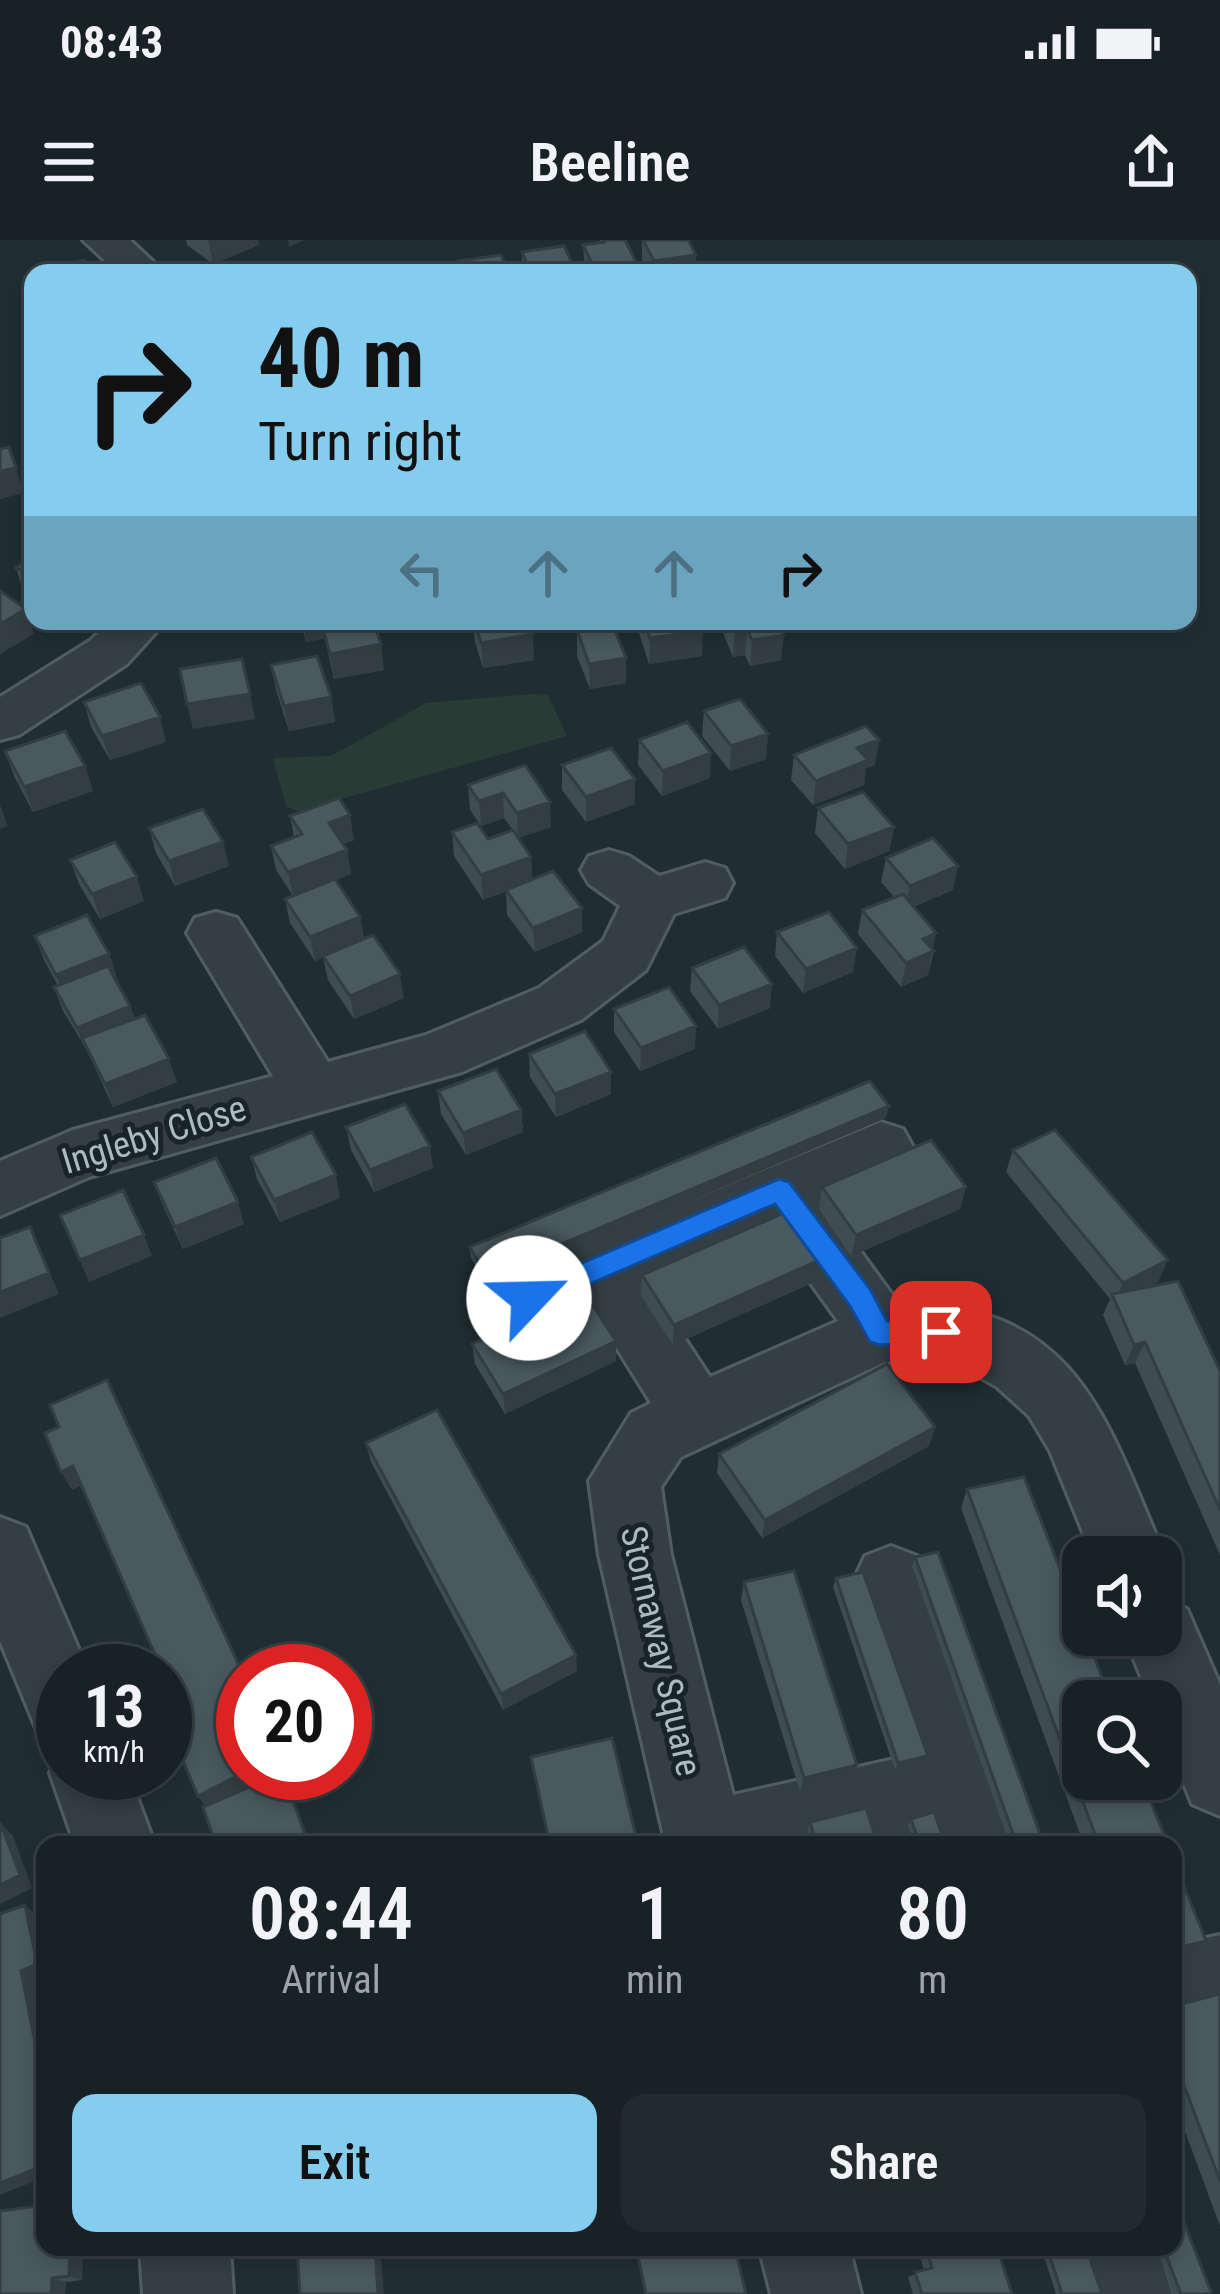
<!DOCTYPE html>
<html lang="en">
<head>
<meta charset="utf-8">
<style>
  :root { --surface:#182226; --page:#212a2e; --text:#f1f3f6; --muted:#9fa4a7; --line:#363f43; --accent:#85cdee }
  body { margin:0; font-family:"Roboto Condensed",sans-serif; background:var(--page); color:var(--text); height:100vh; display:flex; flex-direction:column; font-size:45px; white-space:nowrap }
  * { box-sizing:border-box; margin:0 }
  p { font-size:39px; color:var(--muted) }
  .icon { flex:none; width:66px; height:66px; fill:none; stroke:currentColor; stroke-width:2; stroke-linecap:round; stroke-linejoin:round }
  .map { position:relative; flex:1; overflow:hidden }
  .sheet { position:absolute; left:36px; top:1596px; width:1146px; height:420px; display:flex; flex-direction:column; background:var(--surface); border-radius:24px; box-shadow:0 6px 18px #0003,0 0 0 3px var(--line) }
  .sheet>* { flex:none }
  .hud { position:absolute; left:24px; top:24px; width:1173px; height:366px; border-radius:24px; box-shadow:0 6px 18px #0003,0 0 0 3px var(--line); background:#85cdee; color:#111; overflow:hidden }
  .controls { position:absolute; left:1062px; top:1296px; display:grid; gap:24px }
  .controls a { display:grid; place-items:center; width:120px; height:120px; border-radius:24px; background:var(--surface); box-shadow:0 6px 18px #0003,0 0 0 3px var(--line); font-size:60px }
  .speed { position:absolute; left:36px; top:1404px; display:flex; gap:24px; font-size:60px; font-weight:700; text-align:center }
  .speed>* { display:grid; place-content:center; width:156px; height:156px; border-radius:50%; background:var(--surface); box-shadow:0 6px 18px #0003,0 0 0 3px var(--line); line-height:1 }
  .speed small { font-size:30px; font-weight:400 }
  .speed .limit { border:18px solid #d22; background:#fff; color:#111 }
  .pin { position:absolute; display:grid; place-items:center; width:102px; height:102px; color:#fff; margin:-51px; border-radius:24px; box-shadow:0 6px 18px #0006 }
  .me { position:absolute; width:132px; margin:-66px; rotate:66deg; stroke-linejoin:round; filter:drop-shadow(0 0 9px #0008) }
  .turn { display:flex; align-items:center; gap:42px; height:252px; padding:0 36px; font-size:54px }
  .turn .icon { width:156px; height:156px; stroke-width:2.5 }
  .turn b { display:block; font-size:84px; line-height:102px }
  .lanes { display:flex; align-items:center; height:114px; padding:0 36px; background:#0003; justify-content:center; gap:60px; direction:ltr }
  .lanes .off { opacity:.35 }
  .eta { display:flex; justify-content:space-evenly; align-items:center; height:204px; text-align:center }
  .eta b { font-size:72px; font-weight:600; line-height:84px }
  .action { display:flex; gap:24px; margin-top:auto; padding:24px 36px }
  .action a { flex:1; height:138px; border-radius:24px; background:var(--accent); color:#111; font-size:48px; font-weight:600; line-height:138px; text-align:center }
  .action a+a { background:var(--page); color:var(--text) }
  .status { display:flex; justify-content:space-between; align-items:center; height:84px; padding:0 60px; background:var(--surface); direction:ltr }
  .status svg { height:33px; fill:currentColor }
  header { display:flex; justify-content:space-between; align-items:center; height:156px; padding:0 36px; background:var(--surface); font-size:54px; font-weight:600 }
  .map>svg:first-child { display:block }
  .green { fill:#283c35 }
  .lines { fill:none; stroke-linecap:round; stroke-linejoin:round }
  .minor-casing { stroke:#515d62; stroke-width:6 }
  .minor { fill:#333f44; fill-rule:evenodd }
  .wall { fill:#3f4d52 }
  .shaded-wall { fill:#333e42 }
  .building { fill:#49595f; stroke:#333e42; stroke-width:3 }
  .route { fill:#1a73e8; stroke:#114b97; stroke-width:3 }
  .labels { text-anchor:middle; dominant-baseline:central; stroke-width:10; stroke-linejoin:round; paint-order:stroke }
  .street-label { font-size:36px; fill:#adbbc1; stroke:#192429 }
</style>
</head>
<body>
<div class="status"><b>08:43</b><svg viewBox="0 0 49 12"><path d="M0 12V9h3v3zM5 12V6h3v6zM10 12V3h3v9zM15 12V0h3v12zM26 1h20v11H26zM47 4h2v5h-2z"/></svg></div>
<header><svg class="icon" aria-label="menu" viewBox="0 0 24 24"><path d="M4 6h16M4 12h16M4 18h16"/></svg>Beeline<svg class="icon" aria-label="share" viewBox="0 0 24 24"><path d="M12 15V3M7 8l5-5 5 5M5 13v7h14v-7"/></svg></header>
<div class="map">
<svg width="1220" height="2054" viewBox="0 0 1220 2054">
  <rect width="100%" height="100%" fill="#202e33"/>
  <path class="green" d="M532 454 548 455 567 496 298 571 286 566 273 518 331 516 426 463Z"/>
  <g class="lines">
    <defs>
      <path id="minor" d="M83 0H130L165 33H118Z
        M111 381H166L127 424 19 495 0 500V457L91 400Z
        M609 610 629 616 659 636 705 622 725 628 733 643 725 658 674 674 646 730 581 780 462 832 89 937 0 976V921L73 890 273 836 187 693 195 678 216 672 237 678 328 822 426 795 539 748 603 701 620 666 589 644 581 630 589 616Z
        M881 882 903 889 913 907 903 925 823 960 899 1064C1076 1061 1107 1180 1165 1317L1161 1327V1317H1093L1050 1211 1029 1176 997 1147 964 1128 941 1121 885 1122 681 1217 661 1247 671 1315 733 1555 908 1516 854 1340 865 1316 891 1306 917 1316 928 1340 1015 1605H935L930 1589 861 1605H666L599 1315 589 1241 631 1173 651 1163 588 1062 529 1086 505 1078 496 1058 505 1038ZM768 984 838 1081 710 1137 645 1038Z
        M0 1277 26 1287 88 1431H63V1499L36 1488 0 1401Z
        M1161 1359 1187 1369 1220 1445V1576L1192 1564 1161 1487V1461H1151L1124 1395H1161Z
        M61 1506 63 1533H128L155 1605H75L50 1533Z
        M1220 1695V1777L1173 1787V1705Z
        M140 2007H230L233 2054H143Z
        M759 2007H849L861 2054H771Z
        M1067 2007H1157L1172 2054H1082Z"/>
    </defs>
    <use href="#minor" class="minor-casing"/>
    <use href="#minor" class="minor"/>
  </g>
  <path class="wall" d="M186 0H258L259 5 213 24 187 5Z
    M600 0H625L636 22 635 33H585L583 5 600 3Z
    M642 0H688L696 15 695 33H647L642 23Z
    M522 12 575 33H522Z
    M33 314V357L24 354 16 328Z
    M300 381H350L351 387 384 430 334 439 325 398 306 402Z
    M473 381 534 420 483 428 475 402Z
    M639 381H699L702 416 649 424 639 393Z
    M718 381H768L781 420 750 426 745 415 733 417Z
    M577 390 626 418V443L590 449 577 416Z
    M271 425 331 457 335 482 289 491 276 450Z
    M84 462 166 502 110 520 91 487Z
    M704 471 766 519 730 531 702 496Z
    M639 500 710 538 662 556 638 525Z
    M5 511 85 526 93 551 33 572 14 536Z
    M794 515 875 525 866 528 864 545 813 565 791 540Z
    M525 525 551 587 518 598 531 617 532 639 582 668V692L535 712 507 675 506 651 483 660 454 616 452 592 488 599 513 590 504 578 481 586 470 570 468 545Z
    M562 525 635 539V564L586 582 562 550Z
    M818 568 894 587 889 611 845 629 815 593Z
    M290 576 354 600 343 604 347 610 351 634 336 640 360 677 364 699 404 758 354 779 328 740 323 717 315 721 290 683 285 659 293 656 276 630 271 606 294 597Z
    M149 588 229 626 175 646 156 613Z
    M886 618 953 650 913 667 934 711 928 735 901 747 858 694 862 670 894 657 881 642Z
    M70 620 144 661 100 679 79 644Z
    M777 692 853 732 803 753 775 716Z
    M35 696 109 714 117 738 115 739 130 766 135 779 177 842 113 867 87 810 63 771 54 747 58 746 44 720Z
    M692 728 770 768 718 789 690 751Z
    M614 769 695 809 640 831 614 792Z
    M529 814 611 832V854L556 877 530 837Z
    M438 851 521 870 523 892 466 915 441 874Z
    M886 878 487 1047 471 1018 470 1007Z
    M346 887 433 928 374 952 351 910Z
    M1013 910 1158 1042 1146 1047 1220 1131V1315L1135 1123 1125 1125 1103 1075 1110 1059 1006 932Z
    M251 917 340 958 280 982 257 939Z
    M154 942 244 984 183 1009 162 964Z
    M822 947H966L960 969 851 1016 819 969Z
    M642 1035 814 1042 673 1105 641 1056Z
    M616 1101V1121L505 1174 475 1124 472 1104Z
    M935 1187 929 1206 762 1298 717 1233 719 1214Z
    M366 1203 577 1431 503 1470 371 1222Z
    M967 1249 1168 1605H1084L961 1268Z
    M915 1317 1044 1605H1010L912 1326Z
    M836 1338 928 1516 924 1524 895 1530 833 1347Z
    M744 1342 857 1525 852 1539 800 1552 741 1360Z
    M911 1579 946 1605H914L908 1586Z
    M810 1582 878 1605H809L806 1596Z
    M1220 1754V1986L1173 1859V1766Z
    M45 2007H83L82 2040 66 2042 65 2054H0Z
    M917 2007H997L1012 2054H913L908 2037 924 2030Z
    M1041 2007H1086L1102 2054H1056Z
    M1156 2007H1173L1205 2054H1173Z"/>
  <path class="shaded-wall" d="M208 0H258L259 5 213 24Z
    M288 0H304L289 7Z
    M696 15 695 33H654V21Z
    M636 22 635 33H594V28Z
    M16 228 24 253 0 259V231Z
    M26 369 34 394 0 414V384Z
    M302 381H350L352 394 306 402Z
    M747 389 745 415 733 417 735 391Z
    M703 391 702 416 649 424 650 398Z
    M533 394 534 420 483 428 481 403Z
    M784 395 781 420 750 426 752 400Z
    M381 404 384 430 334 439 330 414Z
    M626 418V443L590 449 589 424Z
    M250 454 255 479 193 489 187 464Z
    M331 457 335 482 289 491 284 466Z
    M160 477 166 502 110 520 102 496Z
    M768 494 766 519 730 531 731 506Z
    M879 500 875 525 866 528 864 545 813 565 816 541 857 508Z
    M711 513 710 538 662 556 663 531Z
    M85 526 93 551 33 572 24 547Z
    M635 539V564L586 582V557Z
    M503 553 504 578 481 586 479 561Z
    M550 562 551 587 518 598 517 573Z
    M0 565 8 586 0 589Z
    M350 575 354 600 334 607 329 583Z
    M894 587 889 611 845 629 848 604Z
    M223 602 229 626 175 646 169 621Z
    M347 610 351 634 293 656 288 632Z
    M531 617 532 642 483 660 481 635Z
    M958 626 953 650 905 670 910 646Z
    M137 637 144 661 100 679 92 654Z
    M582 668V692L535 712 533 688Z
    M360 677 364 701 315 721 310 697Z
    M936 693 928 735 901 747 906 723 923 699Z
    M857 708 853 732 803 753 806 729Z
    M109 714 117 738 65 758 56 735Z
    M400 734 404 758 354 779 350 756Z
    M772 744 770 768 718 789 719 765Z
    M130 766 138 789 82 798 85 811 77 788Z
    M696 786 695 809 640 831 641 808Z
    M169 819 177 842 113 867 105 844Z
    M611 832V854L556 877 555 854Z
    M889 866 886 878 487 1047 486 1036Z
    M521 870 523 892 466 915 463 893Z
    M430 906 433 928 374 952 370 930Z
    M336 935 340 958 280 982 274 960Z
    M966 947 960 969 851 1016 856 995Z
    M238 962 244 984 183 1009 175 987Z
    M30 987 59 1054 0 1078V1052Z
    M144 995 152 1016 89 1042 80 1020Z
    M1168 1020 1158 1042 1114 1064 1123 1043Z
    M817 1021 814 1042 673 1105 674 1085Z
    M616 1101V1121L505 1174 503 1154Z
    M1145 1102 1135 1123 1125 1125 1134 1105Z
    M935 1187 929 1206 762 1298 765 1280Z
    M73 1226 83 1245 72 1250 61 1232Z
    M576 1415 577 1431 503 1470 501 1454Z
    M928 1516 924 1524 895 1530 898 1523Z
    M857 1525 852 1539 800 1552 804 1538Z
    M243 1533H277L207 1570 198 1556Z
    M283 1533 290 1547 310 1605H309Z
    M0 1582 13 1596 32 1648 0 1664Z
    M25 1665 38 1677 45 1710V1737L35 1741 45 1795V1854L21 1731Z
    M1206 1701 1192 1713 1173 1717V1709Z
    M45 1925V1937L0 1955V1943Z
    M70 2007H83L82 2040 69 2036Z
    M375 2007H380L384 2054H378Z
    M52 2038 66 2042 65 2054H51Z"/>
  <path class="building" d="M603 0H625L636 22 594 28 583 5 604 2Z
    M643 0H688L696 15 654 21Z
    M564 6 575 29 549 33H531L522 12Z
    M501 15 509 33H463L458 21Z
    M84 20 91 33H41L40 30Z
    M432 24 436 33H391L389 30Z
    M9 207 16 228 0 231V209Z
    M33 314V335L16 328Z
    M0 351 26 369 0 384Z
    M474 381H528L533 394 481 403Z
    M644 381H699L703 391 650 398Z
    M730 381H768L769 384 777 382 784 395 752 400 747 389 735 391Z
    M374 383 381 404 330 414 324 392Z
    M613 385 626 418 589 424 577 390Z
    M317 416 331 457 284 466 271 425Z
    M242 419 250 454 187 464 180 429Z
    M141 443 160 477 102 496 84 462Z
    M740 459 768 494 731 506 704 471Z
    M687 482 711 513 663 531 639 500Z
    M866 486 879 500 857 508 868 520 816 541 794 515Z
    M65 491 85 526 24 547 5 511Z
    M611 508 635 539 586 557 562 525Z
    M525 525 550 562 517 573 503 553 479 561 468 545Z
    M863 552 894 587 848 604 818 568Z
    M339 558 350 575 329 583 347 610 288 632 271 606 302 594 290 576Z
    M203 569 223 602 169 621 149 588Z
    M477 583 488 599 513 590 531 617 481 635 452 592Z
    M933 598 958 626 910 646 886 618Z
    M115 602 137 637 92 654 70 620Z
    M553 631 582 668 533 688 506 650Z
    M335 639 360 677 310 697 285 659Z
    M903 654 936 693 923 699 934 711 906 723 862 670Z
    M829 672 857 708 806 729 777 692Z
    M87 675 109 714 56 735 35 696Z
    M373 695 400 734 350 756 323 716Z
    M744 707 772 744 719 765 692 728Z
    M108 726 130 766 77 788 54 747Z
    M669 747 696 786 641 808 614 769Z
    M145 775 169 819 105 844 82 798Z
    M585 791 611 832 555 854 529 814Z
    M496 829 521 870 463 893 438 851Z
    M870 841 889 866 486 1036 470 1007Z
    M405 864 430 906 370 930 346 887Z
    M1055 890 1168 1020 1123 1043 1013 910Z
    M312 892 336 935 274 960 251 917Z
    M931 900 966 947 856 995 822 947Z
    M216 918 238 962 175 987 154 942Z
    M123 950 144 995 80 1020 60 975Z
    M784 973 817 1021 674 1085 642 1035Z
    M30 987 49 1033 0 1052V998Z
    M1178 1041 1220 1131V1270L1145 1102 1134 1105 1112 1054Z
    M584 1052 616 1101 503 1154 472 1104Z
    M887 1124 935 1187 765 1280 719 1214Z
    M107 1140 243 1434V1533L198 1556 176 1505 191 1498 165 1439V1431H162L73 1226 61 1232 45 1193 59 1187 50 1165Z
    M437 1170 576 1415 501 1454 366 1203Z
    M1024 1237 1083 1388V1395H1086L1111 1461H1083V1539H1142L1168 1605H1099L967 1249Z
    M938 1312 1044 1605H1017L915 1317Z
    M794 1331 857 1525 804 1538 744 1342Z
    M863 1332 928 1516 898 1523 836 1338Z
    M612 1498 638 1605H550L531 1517Z
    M283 1533 309 1605H216L203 1567Z
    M866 1568 878 1605H817L810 1582Z
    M934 1572 946 1605H920L911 1579Z
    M0 1582 20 1635 0 1645Z
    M1173 1618 1206 1701 1173 1709Z
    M25 1665 37 1724 21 1731 45 1854V1925L0 1943V1674Z
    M1220 1754V1941L1173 1816V1766Z
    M1173 1954 1211 2052 1205 2054H1181L1163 2007H1173Z
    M45 1965V2007H70L69 2036 52 2038 51 2054H0V1971Z
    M297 2007H375L378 2054H300Z
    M636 2007H735L746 2054H646Z
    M926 2007H997L1012 2054H922L915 2032 932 2028Z
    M1047 2007H1086L1102 2054H1062Z"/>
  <path class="route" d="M779 939 789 942 870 1049 887 1081 951 1084 955 1092 951 1101 880 1105 870 1102 850 1066 775 964 539 1066H519L515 1058 519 1050Z"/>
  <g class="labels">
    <g class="street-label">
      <text transform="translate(154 895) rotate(-17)">Ingleby Close</text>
      <text transform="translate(661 1411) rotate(77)">Stornaway Square</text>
    </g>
  </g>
</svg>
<div class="controls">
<a><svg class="icon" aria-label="sound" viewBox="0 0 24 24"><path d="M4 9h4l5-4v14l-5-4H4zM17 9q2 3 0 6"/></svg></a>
<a><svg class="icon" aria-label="search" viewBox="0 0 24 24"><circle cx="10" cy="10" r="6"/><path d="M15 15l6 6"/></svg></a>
</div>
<div class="speed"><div>13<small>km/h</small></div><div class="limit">20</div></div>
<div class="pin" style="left:941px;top:1092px;background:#d93025"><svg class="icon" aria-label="arrive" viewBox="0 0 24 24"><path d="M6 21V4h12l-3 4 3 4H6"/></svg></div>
<svg class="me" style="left:529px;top:1058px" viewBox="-20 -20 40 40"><circle r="19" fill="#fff"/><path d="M0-13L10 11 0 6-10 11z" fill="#1a73e8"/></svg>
<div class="hud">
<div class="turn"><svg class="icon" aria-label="right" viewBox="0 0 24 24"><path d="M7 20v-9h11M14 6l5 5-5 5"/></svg><div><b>40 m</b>Turn right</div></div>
<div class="lanes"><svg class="icon off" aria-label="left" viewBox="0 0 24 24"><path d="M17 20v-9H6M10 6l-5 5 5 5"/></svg><svg class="icon off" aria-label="ahead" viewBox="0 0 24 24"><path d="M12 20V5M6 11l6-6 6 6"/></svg><svg class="icon off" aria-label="ahead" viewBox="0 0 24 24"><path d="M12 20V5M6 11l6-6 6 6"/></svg><svg class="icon" aria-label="right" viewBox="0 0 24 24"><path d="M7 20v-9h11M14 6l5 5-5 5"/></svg></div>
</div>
<section class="sheet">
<div class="eta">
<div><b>08:44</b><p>Arrival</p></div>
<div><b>1</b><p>min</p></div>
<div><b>80</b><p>m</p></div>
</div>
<div class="action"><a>Exit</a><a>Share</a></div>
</section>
</div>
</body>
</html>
